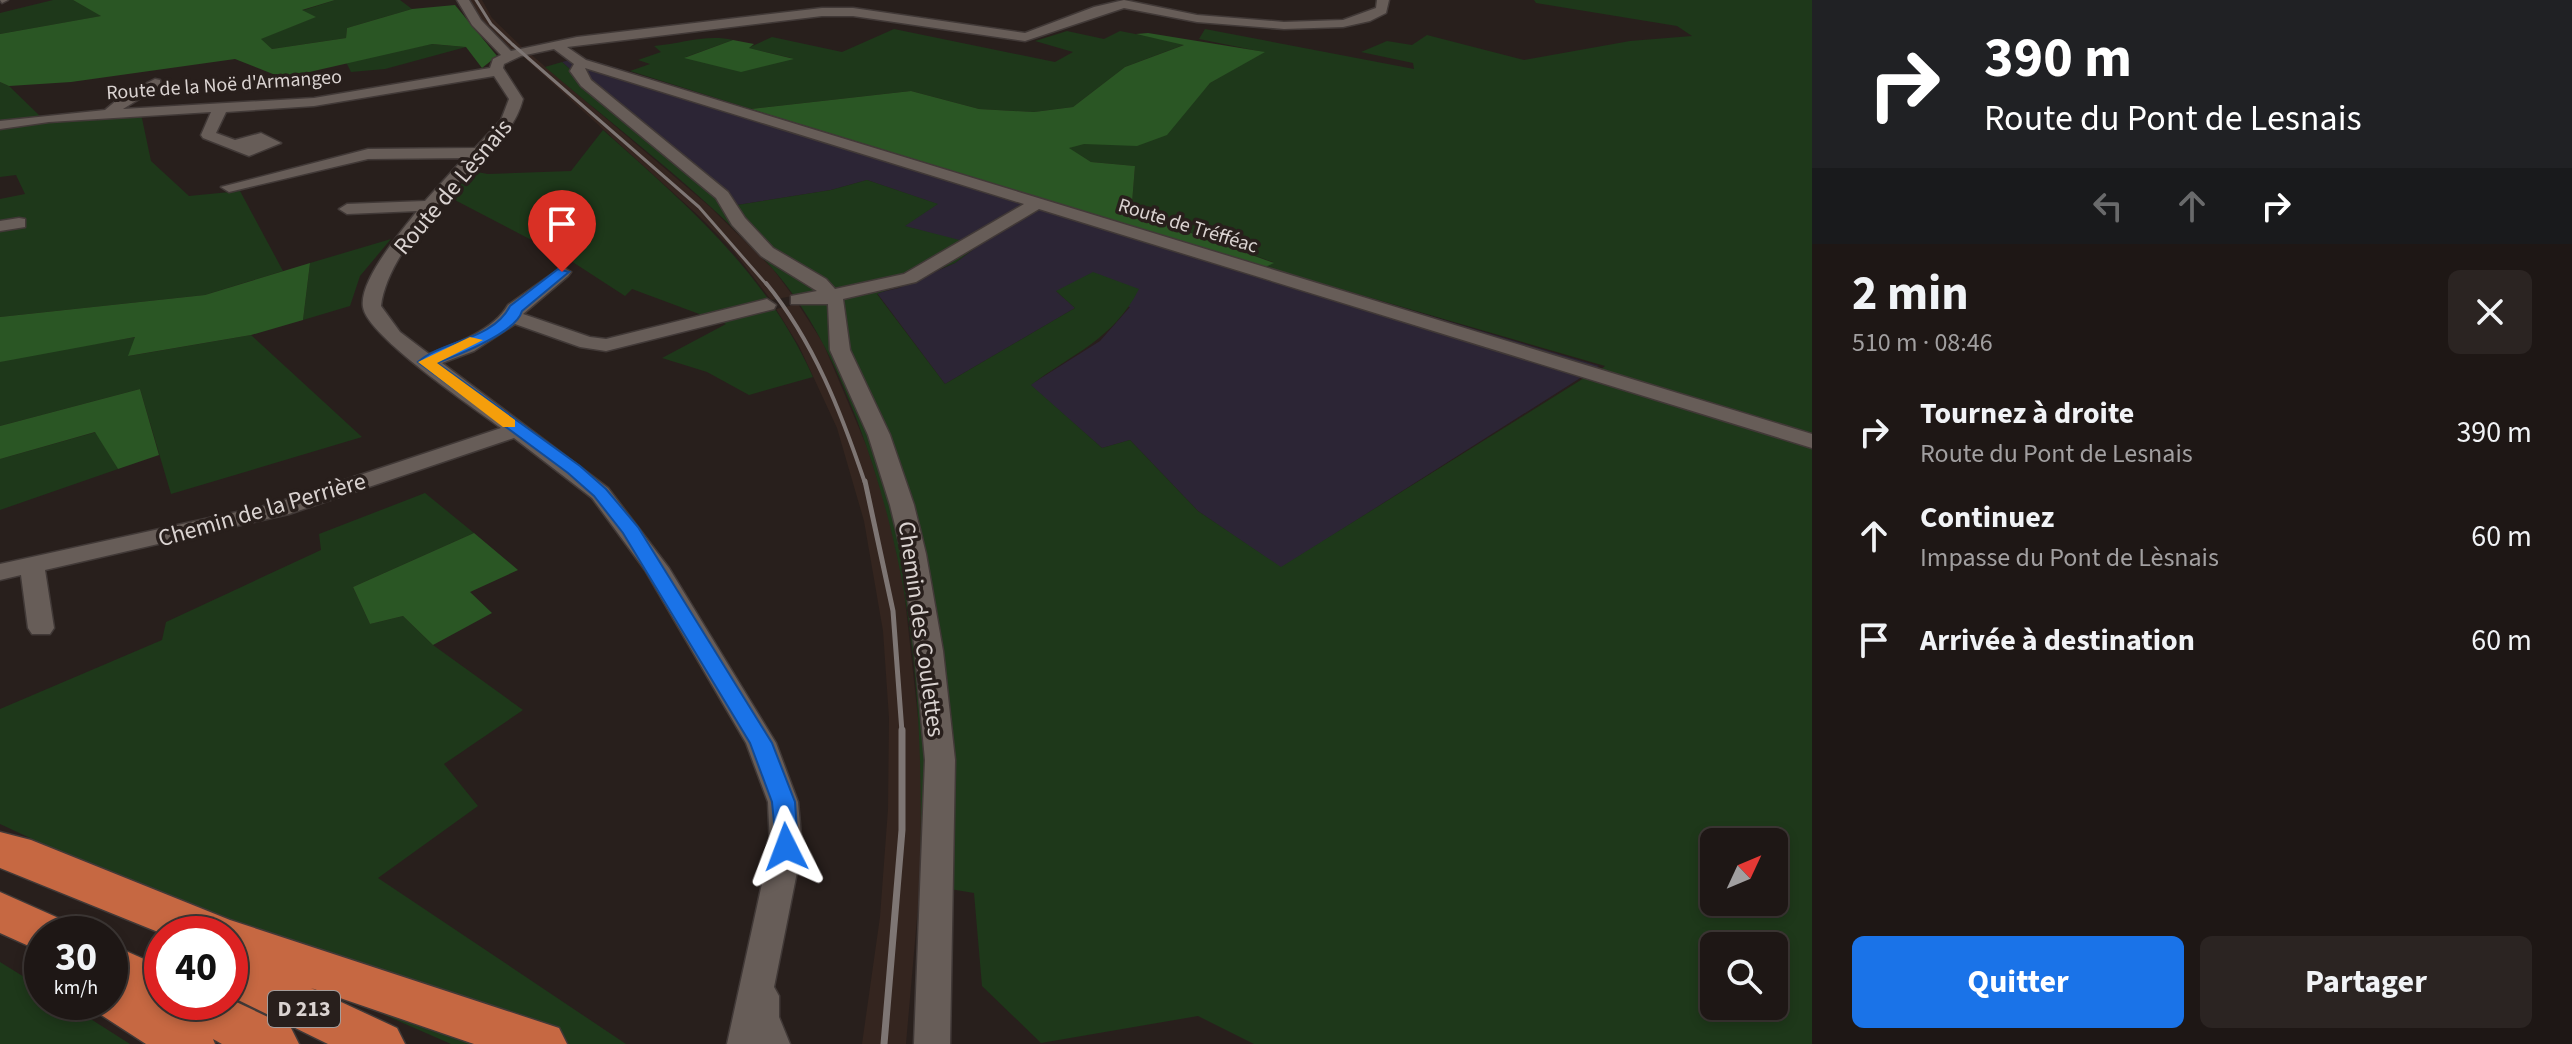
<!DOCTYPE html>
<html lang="fr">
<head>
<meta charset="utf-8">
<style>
  :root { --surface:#1e1715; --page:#2b2422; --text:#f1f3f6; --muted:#a19fa0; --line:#3c3634; --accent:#1a73e8 }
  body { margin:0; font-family:"Source Sans 3",sans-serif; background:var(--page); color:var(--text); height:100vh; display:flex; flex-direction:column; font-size:30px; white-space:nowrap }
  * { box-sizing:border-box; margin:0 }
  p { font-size:26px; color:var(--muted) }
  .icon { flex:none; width:44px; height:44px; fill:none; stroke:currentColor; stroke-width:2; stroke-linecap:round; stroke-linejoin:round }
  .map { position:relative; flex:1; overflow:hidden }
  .sheet { display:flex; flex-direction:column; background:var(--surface); width:760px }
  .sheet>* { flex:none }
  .top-card { background:#202124; color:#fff; overflow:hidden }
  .needle { width:52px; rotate:46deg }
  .buttons { position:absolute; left:1700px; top:828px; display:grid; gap:16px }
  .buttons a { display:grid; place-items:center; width:88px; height:88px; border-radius:12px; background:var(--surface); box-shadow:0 4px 12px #0003,0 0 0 2px var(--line); font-size:40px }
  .speed { position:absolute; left:24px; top:916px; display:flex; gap:16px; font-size:40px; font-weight:700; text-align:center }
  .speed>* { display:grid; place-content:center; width:104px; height:104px; border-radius:50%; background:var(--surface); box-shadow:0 4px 12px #0003,0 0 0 2px var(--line); line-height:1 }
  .speed small { font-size:20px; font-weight:400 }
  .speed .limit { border:12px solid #d22; background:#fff; color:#111 }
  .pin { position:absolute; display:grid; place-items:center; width:68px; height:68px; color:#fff; margin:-82px -34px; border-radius:50% 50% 50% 0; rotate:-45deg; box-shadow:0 0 8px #0007 }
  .pin .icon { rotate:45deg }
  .me { position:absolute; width:88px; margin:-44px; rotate:357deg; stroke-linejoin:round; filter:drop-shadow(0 0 6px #0008) }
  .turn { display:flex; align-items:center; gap:28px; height:168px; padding:0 40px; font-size:36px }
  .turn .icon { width:104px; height:104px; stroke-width:2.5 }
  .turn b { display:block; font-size:56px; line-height:68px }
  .lanes { display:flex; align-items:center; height:76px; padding:0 40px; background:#0003; justify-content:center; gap:40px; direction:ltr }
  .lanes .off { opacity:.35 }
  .round { display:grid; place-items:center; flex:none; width:84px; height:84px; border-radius:12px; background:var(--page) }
  .head { display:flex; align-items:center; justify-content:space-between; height:136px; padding:0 40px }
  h1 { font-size:48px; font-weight:700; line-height:60px }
  .cta { display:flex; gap:16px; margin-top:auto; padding:16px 40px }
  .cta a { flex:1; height:92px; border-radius:12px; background:var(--accent); color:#fff; font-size:32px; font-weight:700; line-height:92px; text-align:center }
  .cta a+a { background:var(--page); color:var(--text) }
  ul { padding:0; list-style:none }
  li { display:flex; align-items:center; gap:24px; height:104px; padding:0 40px }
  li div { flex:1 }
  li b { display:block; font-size:30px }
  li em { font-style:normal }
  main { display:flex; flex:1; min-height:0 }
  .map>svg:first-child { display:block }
  .built { fill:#34251f }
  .industrial { fill:#2c2535 }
  .green { fill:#1e381a; fill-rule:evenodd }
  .forest { fill:#2a5624 }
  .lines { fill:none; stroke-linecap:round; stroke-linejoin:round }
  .minor-casing { stroke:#413937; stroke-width:3 }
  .highway-casing { stroke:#413937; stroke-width:3 }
  .minor { fill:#675d58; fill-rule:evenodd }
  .highway { fill:#c66842; fill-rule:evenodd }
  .rail-far3 { stroke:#7e7674; stroke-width:3 }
  .rail-far2 { stroke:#7e7674; stroke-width:4 }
  .rail-far1 { stroke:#7e7674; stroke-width:5 }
  .rail { stroke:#7e7674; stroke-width:7 }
  .route { fill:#1a73e8; stroke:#114b97; stroke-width:2 }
  .slow { fill:#f59e0b }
  .labels { text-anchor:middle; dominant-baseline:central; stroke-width:7; stroke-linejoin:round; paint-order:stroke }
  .far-street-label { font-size:20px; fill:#dad3d1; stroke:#281f1c }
  .shield { fill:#281f1c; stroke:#a59d9b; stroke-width:2 }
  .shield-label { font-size:22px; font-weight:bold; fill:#dad3d1 }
  .street-label { font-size:24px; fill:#dad3d1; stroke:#281f1c }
</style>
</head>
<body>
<main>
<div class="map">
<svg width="1812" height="1044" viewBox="0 0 1812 1044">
  <rect width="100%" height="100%" fill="#281f1c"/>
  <path class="built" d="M470 0H482L492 18 525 50 514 52 484 22Z
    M528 52 709 206 773 269 793 296 771 300 731 248 700 217 520 54Z
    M798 304 823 343 867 447 887 509 903 581 923 763 920 884 906 1044H862L880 917 888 809 889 718 883 631 864 521 837 428 799 346 776 309Z"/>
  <path class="industrial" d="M581 57 1265 267 1599 366 1281 568 1198 511 1130 440 1102 448 1030 385 1100 341 1130 307 1056 291 1075 308 945 384 877 293 899 288 955 263 978 246 904 226 937 204 867 180 831 190 725 207 562 62Z"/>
  <path class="green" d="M53 0H73L102 16 0 34V13Z
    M335 0H400L412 9 347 28 346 38 272 49 260 39 315 17 301 11Z
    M1534 0H1812V436L1599 371 1605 366 1265 267 1273 262 1166 224 1132 203 1135 166 1091 162 1068 148 1191 104 1210 83 1263 52 1199 39 1205 29 1414 69 1413 63 1361 52 1387 41 1412 45 1427 35 1524 60 1630 41 1692 36 1677 26 1536 3Z
    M894 29 1055 62 1073 52 1035 41 1067 31 1104 39 1120 31 1186 44 1125 67 1073 107 1034 112 979 109 911 91 751 109 630 71 650 64 638 60 661 52 654 46C682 44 705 34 733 40L686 57 791 58 748 48 772 37 842 52Z
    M431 44 466 47 385 69 351 72 346 62Z
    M562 62 725 207 831 190 867 180 938 204 905 226 979 245 955 263 877 294 945 384 1075 308 1056 291 1093 272 1139 289C1113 340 1073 353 1031 385L1102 448 1130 440 1198 511 1281 567 1584 378 1812 448V1044H1254L1198 1016 1041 1043 982 986 974 893 920 884C924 718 916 577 857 420 836 366 810 310 771 267 704 193 621 132 545 67ZM1714 842H1774V902H1714ZM1714 946H1774V1006H1714Z
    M0 82 9 86 41 117 140 109 151 161 189 196 240 191 283 271 205 295 0 317V199L25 194 16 175 0 177Z
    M603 130C688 206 765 271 813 377L749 395 707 372 662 358 726 324 632 289 625 296 568 259 451 198 471 171 488 174 571 171Z
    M391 239 360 276 350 306 303 320 310 263Z
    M251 335 362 437 171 494 140 389 0 426V362L10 358 136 337 129 356Z
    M96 432 118 469 0 510V459Z
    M425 493 474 533 353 587 370 624 403 616 433 645 523 710 444 764 478 806 378 878 626 1044H451L371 1009 277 940 161 899 0 824V709L162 640 166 622 321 550 319 534Z
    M0 962 42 988V1002H64L130 1044H0Z"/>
  <path class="forest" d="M73 0H335L302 10 316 17 261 39 272 49 346 38 347 28 412 9 455 5 497 56 482 68 466 47 432 44 283 78 235 59 71 82 9 86 0 82V34L101 16Z
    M1148 33 1265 52 1210 83 1167 135 1137 146 1084 144 1069 148 1091 162 1135 166 1132 203 1166 224 1274 263 1265 267 751 109 911 91 979 109 1034 112 1073 107 1125 67 1184 45 1136 34Z
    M733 40 754 44 749 48 794 59 741 72 684 58Z
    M310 263 303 320 251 335 128 356 135 337 0 362V317L205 295Z
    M140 389 159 455 118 469 95 432 0 459V426Z
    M474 533 518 570 470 592 492 613 433 645 403 616 370 624 353 587Z"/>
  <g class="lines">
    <defs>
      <path id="minor" d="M0 0H8L2 3Z
        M457 0H469L481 20 511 51 577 37 822 8H853L1025 33 1094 7 1124 0 1197 15 1284 22 1343 20 1376 8 1377 0H1389L1386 13 1370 21 1343 27 1284 29 1197 22 1124 8 1025 41 853 16H822L567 47 586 60 1812 434V448L1039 209 916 282 843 299 850 350 890 435 914 505 926 554 943 651 955 760 950 1044H914L925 760 915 651 902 554 890 505 868 435 830 350 828 304H791V296L817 291 761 256 732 225 716 198 581 86 570 71 574 64 554 49 521 56 504 64 503 68 523 99C515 130 493 146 472 168 440 200 386 260 381 306L400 332 429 354C456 344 494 330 508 305L562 267 571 272 568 276 523 314 590 337 606 339 767 299 776 305 774 309 606 351 580 347 515 324 474 351 442 363 608 488 669 568 776 743 798 802 802 847 774 987 779 996V1017L790 1044H727L770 847 768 802 746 743 645 570 592 498 514 438 289 514 45 570 54 628 50 634H32L28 628 21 575 0 580V564L273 504 501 428C474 408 367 336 363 307 359 280 401 232 417 211L347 214 339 209 347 204 425 201 464 158 368 159 229 192 221 187 368 149 475 148 501 120 509 99 494 76 314 106 226 112 216 133 235 140 261 133 281 143 249 156 203 138 201 135 211 112 49 122 0 129V121L105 110 123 95 155 79 160 80V86L123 109 314 98 490 68 493 59 501 55 472 25ZM585 68 1024 204 904 274 835 289 826 279 773 248 745 218 728 192 591 80Z
        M19 218 25 219V227L0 231V221Z"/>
      <path id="highway" d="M0 832 31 840 230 920 559 1028 567 1044H474L311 988 397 1028 405 1044H328L230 996V934H163L0 868Z
        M0 892 63 920 70 934H42V952L0 933Z
        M110 944 162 967V1002H230V999L291 1028 299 1044H222L213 1039 215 1044H146L92 1009 89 1002H110Z"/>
    </defs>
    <use href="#minor" class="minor-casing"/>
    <use href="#highway" class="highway-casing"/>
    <use href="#minor" class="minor"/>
    <use href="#highway" class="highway"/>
    <path class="rail-far3" d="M476 0 491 24 512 44 699 207 767 285"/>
    <path class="rail-far2" d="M766 283C814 342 841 412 865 483"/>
    <path class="rail-far1" d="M865 481 893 611 902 732"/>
    <path class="rail" d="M884 1044 902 830V730"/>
  </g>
  <path class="route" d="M558 269 569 272 522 311C516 333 458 355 437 363L580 466 606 489 638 527 772 743 795 802 798 847 794 853H777L772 802 750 743 623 533 594 496 568 473 418 362C441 341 493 340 510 306Z"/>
  <path class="slow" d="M470 337 483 340 437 363 515 420V427H503L418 362Z"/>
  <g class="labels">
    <g class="far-street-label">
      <text transform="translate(224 85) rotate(-4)">Route de la Noë d'Armangeo</text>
      <text transform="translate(1188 226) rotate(17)">Route de Tréfféac</text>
    </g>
    <rect class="shield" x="268" y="991" width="72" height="36" rx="6"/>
    <g class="shield-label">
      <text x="304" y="1009">D 213</text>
    </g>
    <g class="street-label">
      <text transform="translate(453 187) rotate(-50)">Route de Lèsnais</text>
      <text transform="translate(262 510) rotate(-16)">Chemin de la Perrière</text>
      <text transform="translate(921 629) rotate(82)">Chemin des Coulettes</text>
    </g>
  </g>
</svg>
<div class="buttons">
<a><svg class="needle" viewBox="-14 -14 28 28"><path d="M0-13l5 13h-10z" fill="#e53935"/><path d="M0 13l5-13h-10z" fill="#a19fa0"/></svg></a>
<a><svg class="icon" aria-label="search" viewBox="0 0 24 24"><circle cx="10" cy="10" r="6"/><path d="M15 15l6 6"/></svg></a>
</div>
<div class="speed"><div>30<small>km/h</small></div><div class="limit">40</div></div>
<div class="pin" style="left:562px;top:272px;background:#d93025"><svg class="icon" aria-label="arrive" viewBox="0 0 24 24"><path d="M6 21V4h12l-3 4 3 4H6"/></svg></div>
<svg class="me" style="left:786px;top:847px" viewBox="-20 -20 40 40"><path d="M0-17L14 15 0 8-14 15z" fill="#1a73e8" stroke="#fff" stroke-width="4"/></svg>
</div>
<section class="sheet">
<div class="top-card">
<div class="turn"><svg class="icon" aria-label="right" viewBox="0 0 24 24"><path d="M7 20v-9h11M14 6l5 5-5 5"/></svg><div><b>390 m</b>Route du Pont de Lesnais</div></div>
<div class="lanes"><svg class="icon off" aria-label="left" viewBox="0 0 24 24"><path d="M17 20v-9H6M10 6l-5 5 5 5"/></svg><svg class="icon off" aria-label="ahead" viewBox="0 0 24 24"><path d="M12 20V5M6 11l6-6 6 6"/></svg><svg class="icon" aria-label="right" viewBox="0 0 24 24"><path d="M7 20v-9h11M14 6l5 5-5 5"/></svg></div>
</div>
<div class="head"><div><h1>2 min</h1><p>510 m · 08:46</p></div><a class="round"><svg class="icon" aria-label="close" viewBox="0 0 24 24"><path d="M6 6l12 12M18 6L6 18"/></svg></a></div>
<ul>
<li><svg class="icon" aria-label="right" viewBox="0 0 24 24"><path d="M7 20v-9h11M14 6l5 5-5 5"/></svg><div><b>Tournez à droite</b><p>Route du Pont de Lesnais</p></div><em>390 m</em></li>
<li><svg class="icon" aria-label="ahead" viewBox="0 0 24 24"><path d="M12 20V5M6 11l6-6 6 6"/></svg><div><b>Continuez</b><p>Impasse du Pont de Lèsnais</p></div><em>60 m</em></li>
<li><svg class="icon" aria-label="arrive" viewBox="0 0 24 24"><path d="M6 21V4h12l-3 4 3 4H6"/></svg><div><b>Arrivée à destination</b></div><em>60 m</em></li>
</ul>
<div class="cta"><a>Quitter</a><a>Partager</a></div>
</section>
</main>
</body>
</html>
